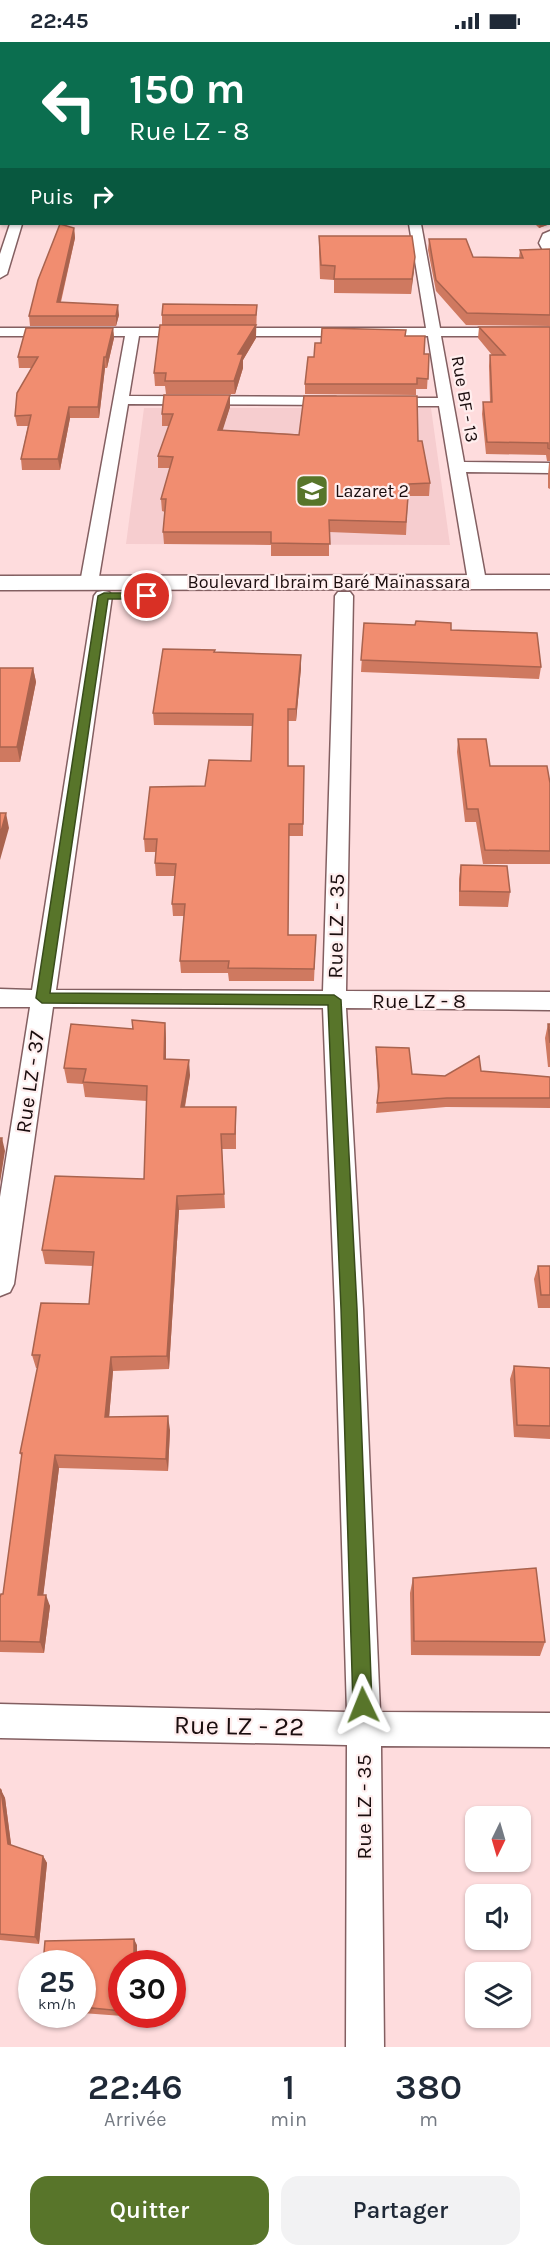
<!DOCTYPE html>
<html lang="fr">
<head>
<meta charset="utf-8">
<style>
  :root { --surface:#fff; --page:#f2f2f3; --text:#1f2937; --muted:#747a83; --accent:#58752a }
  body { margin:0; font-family:Karla,sans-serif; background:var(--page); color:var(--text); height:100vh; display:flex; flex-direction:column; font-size:22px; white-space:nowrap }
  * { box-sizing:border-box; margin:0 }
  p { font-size:20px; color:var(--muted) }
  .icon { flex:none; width:33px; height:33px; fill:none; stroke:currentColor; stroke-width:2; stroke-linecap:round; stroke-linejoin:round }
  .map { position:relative; height:2005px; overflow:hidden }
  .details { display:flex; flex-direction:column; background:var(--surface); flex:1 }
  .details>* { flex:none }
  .hud { position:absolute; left:0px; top:0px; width:550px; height:183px; box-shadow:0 2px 4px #0004; background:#0b6e4f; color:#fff; overflow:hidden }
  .needle { width:39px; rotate:185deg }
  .controls { position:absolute; left:465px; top:1764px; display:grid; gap:12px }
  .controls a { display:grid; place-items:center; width:66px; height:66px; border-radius:12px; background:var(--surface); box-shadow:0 2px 4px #0004; font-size:30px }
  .speed { position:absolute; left:18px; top:1908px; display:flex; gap:12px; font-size:30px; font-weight:700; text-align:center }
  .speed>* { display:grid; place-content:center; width:78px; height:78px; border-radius:50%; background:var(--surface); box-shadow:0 2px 4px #0004; line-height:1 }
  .speed small { font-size:15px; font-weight:400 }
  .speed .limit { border:9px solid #d22; background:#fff; color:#111 }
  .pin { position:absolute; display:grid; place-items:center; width:51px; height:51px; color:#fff; margin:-26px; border:3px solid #fff; border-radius:50%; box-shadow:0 2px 6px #0007 }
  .me { position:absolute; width:66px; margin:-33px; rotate:358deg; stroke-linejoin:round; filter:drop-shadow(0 0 4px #0008) }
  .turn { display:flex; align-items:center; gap:21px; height:126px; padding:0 30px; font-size:27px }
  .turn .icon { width:78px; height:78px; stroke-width:2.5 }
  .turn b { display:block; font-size:42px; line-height:51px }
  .then { display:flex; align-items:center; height:57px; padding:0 30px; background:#0003; gap:12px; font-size:22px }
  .eta { display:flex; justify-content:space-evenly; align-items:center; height:102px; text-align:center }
  .eta b { font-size:36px; font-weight:600; line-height:42px }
  .primary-button { display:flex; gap:12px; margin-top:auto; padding:12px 30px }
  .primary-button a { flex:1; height:69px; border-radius:18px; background:var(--accent); color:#fff; font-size:24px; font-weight:600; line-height:69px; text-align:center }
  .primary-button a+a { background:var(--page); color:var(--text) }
  .status { display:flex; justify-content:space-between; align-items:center; height:42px; padding:0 30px; background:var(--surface); direction:ltr }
  .status svg { height:16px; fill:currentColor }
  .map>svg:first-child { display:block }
  .built { fill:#f6cdcf }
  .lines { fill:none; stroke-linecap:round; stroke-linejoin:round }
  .minor-casing { stroke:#835f61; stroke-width:3 }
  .secondary-casing { stroke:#835f61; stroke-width:3 }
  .minor { fill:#fff; fill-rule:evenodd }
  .secondary { fill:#fff; fill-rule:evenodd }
  .wall { fill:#cf7960 }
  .shaded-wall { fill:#a9634e }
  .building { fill:#f18d70; stroke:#a9634e; stroke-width:1.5 }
  .route { fill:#58752a; stroke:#394c1b; stroke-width:1.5 }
  .labels { text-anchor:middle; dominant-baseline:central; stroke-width:4.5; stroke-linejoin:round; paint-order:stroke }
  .far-street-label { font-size:18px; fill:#1a0d0e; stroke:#fee }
  .far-poi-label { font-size:18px; fill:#1a0d0e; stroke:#fee; text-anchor:start }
  .street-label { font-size:21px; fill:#1a0d0e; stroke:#fee }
  .near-street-label { font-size:26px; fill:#1a0d0e; stroke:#fee }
</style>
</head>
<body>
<div class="status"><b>22:45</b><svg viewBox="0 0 49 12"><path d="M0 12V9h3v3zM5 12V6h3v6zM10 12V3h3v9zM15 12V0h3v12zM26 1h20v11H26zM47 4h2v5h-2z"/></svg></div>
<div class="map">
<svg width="550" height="2005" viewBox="0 0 550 2005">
  <rect width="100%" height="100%" fill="#fedcdd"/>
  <path class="built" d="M144 366H431L450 503 126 502Z"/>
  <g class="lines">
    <defs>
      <path id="minor" d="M0 13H2V20H0Z
        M0 127H2V133H0Z
        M10 182H22L7 232 0 236V212Z
        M409 182H421L440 286H550V294H441L464 420 550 421V431L466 430 486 539 483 543H471L468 539 439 364H385L378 360 385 356H438L428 294H139L129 354 336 355 343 359 336 363 128 362 98 541 95 545H83L80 541 125 294H0V286H426Z
        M550 189V213L545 212 539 201 543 192Z
        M103 549 109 550 112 554 56 948 323 949 335 554 338 550H350L353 554 346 949 550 950V968L346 966 363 1267 380 1670 550 1671V1705L381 1704 384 2005H346L347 1703 0 1696V1662L347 1670 335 1267 323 966 53 965 14 1242 10 1250 0 1254V1155L30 965H0V947L32 948 94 554 97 550Z"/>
      <path id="secondary" d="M550 533V547L0 548V534Z"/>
    </defs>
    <use href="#minor" class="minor-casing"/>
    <use href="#secondary" class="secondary-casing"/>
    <use href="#minor" class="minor"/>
    <use href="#secondary" class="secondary"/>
  </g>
  <path class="wall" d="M0 0H357V2H2V7H0Z
    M525 0H550V182L539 186 535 182H549V2H526Z
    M74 186 75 196 61 260 119 273 116 284H30L29 274Z
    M319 194 415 215 411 252 334 251V238L320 237 319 208Z
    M429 197 473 215 519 216 520 208 550 207V284L466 283 436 249 428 208Z
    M257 263 256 296 243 318V326L235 352H166L165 344H155L154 331 162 283V273Z
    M479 285H550V419H547L546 413 486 412 482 372 483 360H490L489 324 490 313H492L478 296Z
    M113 286 114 296 107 326H105L99 376H70L60 428H22L21 417 28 384H17L15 374 32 326H19L18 315Z
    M406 294 424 312H429L427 347H416V353L305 352V342L314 315 321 301Z
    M230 353V365L222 388 418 399 430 441 429 454H408L406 493 329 490V514H271V503L164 502 163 490 165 470 162 469 161 457 170 426H158V414L169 384H162V372Z
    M549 421H550V447L548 446V433Z
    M364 581 451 588 541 625 539 637 361 630Z
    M215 610 301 626 296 679H288V724H304L303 794H289L288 893H316L314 939H229L228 931H181L180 919 184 874H173L172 862 175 834H156L155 821 156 810H145L144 797 205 744 251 719 252 684 154 683 153 671Z
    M0 626H33L36 640 20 720H0Z
    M458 697 490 724 550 741V822H483L476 780H465L457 710Z
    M461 823 510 850 508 865 459 864V837Z
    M165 981 166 997V1017L190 1033 185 1065H236V1107H222L225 1166 179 1168 169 1327 113 1329 109 1375 170 1388 168 1429 59 1426 43 1553 50 1564 44 1611 0 1610V1555L3 1552 22 1416 20 1411 38 1326H36L32 1313 89 1262 93 1224 45 1222 42 1208 144 1137 147 1059 85 1055 83 1042 67 1041 64 1026 133 987Z
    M548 982H550V1025H548L545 996Z
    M376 1005 412 1032 445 1034 481 1029 550 1035V1066L446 1065 376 1071 378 1051 376 1015Z
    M538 1224H550V1266H538L534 1237Z
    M514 1324 550 1326V1397L514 1395 510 1337Z
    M413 1536 545 1600 540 1614 411 1613 410 1551Z
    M0 1747 5 1756 11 1803 43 1814 47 1821 39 1902 0 1898Z
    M137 1903 122 1922V1972H136V1975L82 1971V1922Z"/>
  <path class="shaded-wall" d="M550 173V182L539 186 540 182H549V174Z
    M74 186 75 196 58 270 57 260Z
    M415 215 414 229 411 252 412 237Z
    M118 263 119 273 116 284V274Z
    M256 283V296L243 318V326L235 352 234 339 238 312Z
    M113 286 114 296 107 326 106 315Z
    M104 315 105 326 99 376 98 365Z
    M230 353V365L219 400 218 388Z
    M69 365 70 376 60 428 58 417Z
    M301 613V626L296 679V667Z
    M33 626 36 640 20 720 17 705Z
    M6 771 9 786 0 818V793Z
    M165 981 166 997V1032L164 1017Z
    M189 1018 190 1033 182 1080 181 1065Z
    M2 1096 5 1109 0 1141V1108Z
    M177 1154 179 1168 169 1327 167 1314Z
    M111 1315 113 1329 108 1388 105 1375Z
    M168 1374 170 1388 168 1429 166 1417Z
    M55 1413 59 1426 42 1564 38 1553Z
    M46 1553 50 1564 44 1611 40 1600Z
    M1 1748 5 1756 12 1809 8 1802Z
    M43 1814 47 1821 39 1902 35 1895Z
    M134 1897 137 1903V1922H134Z"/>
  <path class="building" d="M121 0H357V2H121Z
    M400 0H472V2H401Z
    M529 0H550V56L549 53V2H530Z
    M549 61H550V95L549 92Z
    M549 104H550V116L549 120Z
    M549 125H550V173L549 174Z
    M60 182 74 186 57 260 118 263 116 274H29L38 238Z
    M319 194H412L415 215 412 237H334L335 224 321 223Z
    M429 197H466L473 215 523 216 520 208 550 207V273L467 271 436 238Z
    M163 262 257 263 256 273H162Z
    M160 283H256L238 312H243L234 339H165L166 331H154Z
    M479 285H550V407L548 406V401L487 400 483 360H492L490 313H505Z
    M26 286H113L106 315H104L98 365H69L58 417H21L31 373 15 374 17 351 38 315H18Z
    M322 286 406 288 405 294H425L424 312H429L428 337 417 336V342H305L308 315H314L315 301H321Z
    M164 353H230L218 388 299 393 304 354H417L418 399H422L430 441 409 442 406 480 329 478 330 502 271 501V490H163L166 457H161L173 415 158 414 173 372H162Z
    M416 579 451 581V588L537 591 541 625 361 618 364 581 415 583Z
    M163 607 215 608 214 610 301 613 296 667H288V724H304L303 782H289L288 893H316L314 927 228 926 229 919H180L185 862H172L176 822 155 821 157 797H144L150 745 205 744 209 718 251 719 253 672 153 671Z
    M0 626H33L17 705H0Z
    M458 697H486L490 724H547L550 741V809L485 808 478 767H467Z
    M0 771H6L0 793Z
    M461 823 507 824 510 850 460 849Z
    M132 978 165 981 164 1017 189 1018 181 1065H236L235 1092H221L224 1152 177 1154 167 1314 111 1315 105 1375 168 1374 166 1417 55 1413 38 1553H46L40 1600 0 1599V1555L1 1552H3L22 1411H20L40 1313H32L41 1261 89 1262 94 1210 42 1208 55 1134 144 1137 147 1044 83 1040 86 1027 64 1026 71 982 133 987Z
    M548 982H550V1001Z
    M376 1005 409 1006 412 1032 445 1034 479 1014 481 1029 550 1035V1056H447L377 1061 379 1044Z
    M0 1096H2L0 1108Z
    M538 1224H550V1253H541Z
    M514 1324 550 1326V1384L517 1383Z
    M536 1526 545 1600 414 1599 413 1536Z
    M0 1747 1 1748 8 1802 43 1814 35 1895 0 1892Z
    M134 1897V1922H122V1969L82 1965V1922H43L45 1899Z"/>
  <path class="route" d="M104 551H147L152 554 147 557H108L50 951 334 953 341 958 357 1267 372 1663 369 1670 363 1673 356 1670 353 1663 341 1267 328 963 42 961 36 956 98 554Z"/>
  <defs>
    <symbol id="school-square" viewBox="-11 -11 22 22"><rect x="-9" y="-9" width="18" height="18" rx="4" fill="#58752a" stroke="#fee"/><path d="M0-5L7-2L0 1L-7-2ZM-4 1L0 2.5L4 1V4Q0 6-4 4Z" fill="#fff"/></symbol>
  </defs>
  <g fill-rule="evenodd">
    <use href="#school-square" x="293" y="430" width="38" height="38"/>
  </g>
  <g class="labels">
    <g class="far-street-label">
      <text transform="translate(465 357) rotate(80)">Rue BF - 13</text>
      <text x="329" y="540">Boulevard Ibraim Baré Maïnassara</text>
    </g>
    <g class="far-poi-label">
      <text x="335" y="449">Lazaret 2</text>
    </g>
    <g class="street-label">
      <text transform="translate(336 884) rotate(-89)">Rue LZ - 35</text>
      <text x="419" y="959">Rue LZ - 8</text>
      <text transform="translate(30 1040) rotate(-82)">Rue LZ - 37</text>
      <text transform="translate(364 1765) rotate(-90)">Rue LZ - 35</text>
    </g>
    <g class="near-street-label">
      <text transform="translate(239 1684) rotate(1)">Rue LZ - 22</text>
    </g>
  </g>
</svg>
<div class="controls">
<a><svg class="needle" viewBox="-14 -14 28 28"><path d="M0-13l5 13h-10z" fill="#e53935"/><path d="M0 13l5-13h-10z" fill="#747a83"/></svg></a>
<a><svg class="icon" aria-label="sound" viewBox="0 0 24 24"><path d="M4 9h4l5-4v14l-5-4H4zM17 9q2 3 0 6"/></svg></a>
<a><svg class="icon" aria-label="layers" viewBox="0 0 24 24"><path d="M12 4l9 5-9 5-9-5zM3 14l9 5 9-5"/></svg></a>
</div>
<div class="speed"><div>25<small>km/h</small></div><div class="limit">30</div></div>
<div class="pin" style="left:147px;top:554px;background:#d93025"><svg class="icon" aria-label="arrive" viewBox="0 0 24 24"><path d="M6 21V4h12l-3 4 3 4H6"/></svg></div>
<svg class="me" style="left:363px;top:1663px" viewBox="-20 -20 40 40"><path d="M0-17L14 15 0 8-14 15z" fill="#58752a" stroke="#fff" stroke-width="4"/></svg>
<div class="hud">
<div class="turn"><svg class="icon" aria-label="left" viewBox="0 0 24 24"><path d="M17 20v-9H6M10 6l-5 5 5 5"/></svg><div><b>150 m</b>Rue LZ - 8</div></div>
<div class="then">Puis<svg class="icon" aria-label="right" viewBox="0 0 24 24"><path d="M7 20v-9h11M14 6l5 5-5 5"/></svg></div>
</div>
</div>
<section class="details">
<div class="eta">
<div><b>22:46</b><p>Arrivée</p></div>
<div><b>1</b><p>min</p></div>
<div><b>380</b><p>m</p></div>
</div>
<div class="primary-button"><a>Quitter</a><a>Partager</a></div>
</section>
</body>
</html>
